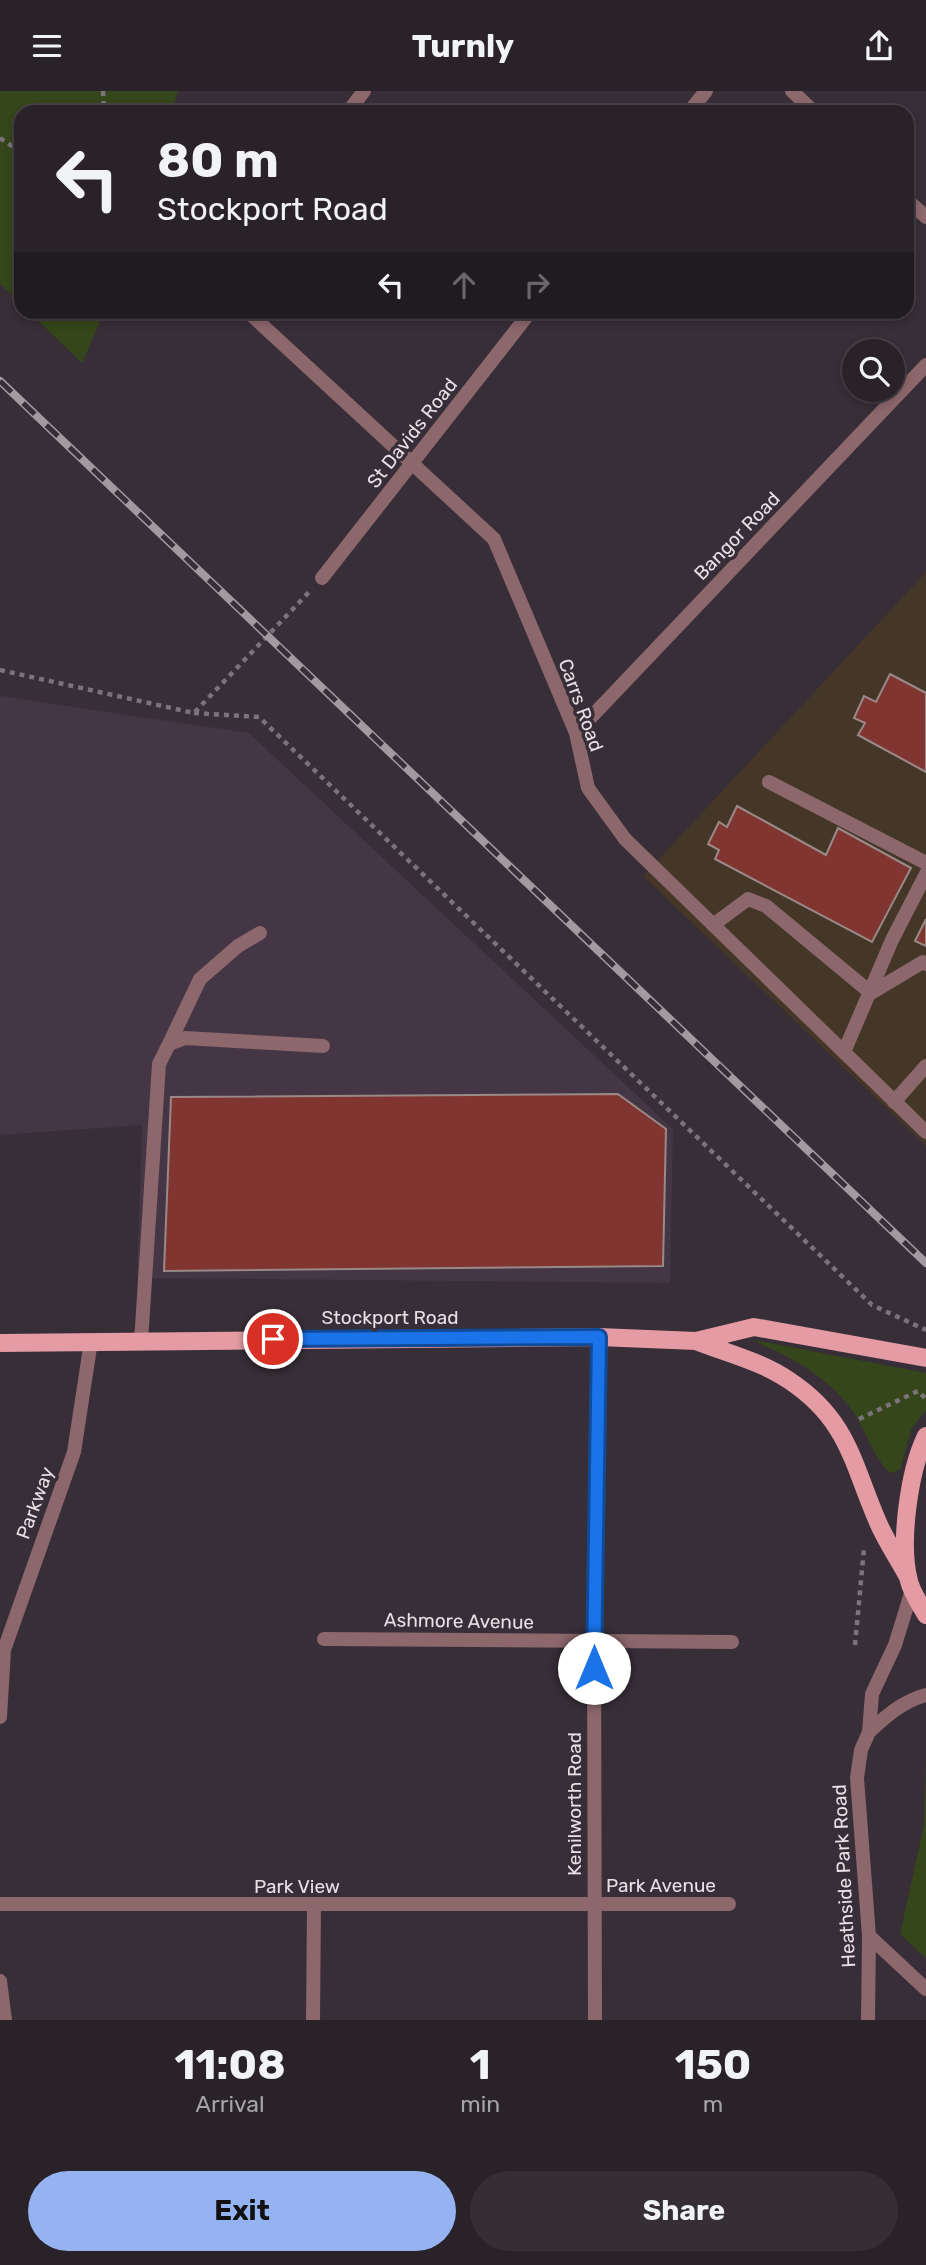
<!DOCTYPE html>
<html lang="en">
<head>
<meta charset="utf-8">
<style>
  :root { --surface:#292229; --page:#352f35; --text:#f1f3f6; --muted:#a5a4a8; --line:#453f46; --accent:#95b2f1 }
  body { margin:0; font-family:Rubik,sans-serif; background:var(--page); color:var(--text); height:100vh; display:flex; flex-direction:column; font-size:26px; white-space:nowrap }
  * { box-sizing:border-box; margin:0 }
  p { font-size:23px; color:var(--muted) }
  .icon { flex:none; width:38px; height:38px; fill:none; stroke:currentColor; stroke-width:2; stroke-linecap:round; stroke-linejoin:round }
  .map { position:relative; height:1929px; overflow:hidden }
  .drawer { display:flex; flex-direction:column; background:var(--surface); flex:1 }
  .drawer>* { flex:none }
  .top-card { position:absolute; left:14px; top:14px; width:900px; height:214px; border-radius:21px; box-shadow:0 4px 10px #0003,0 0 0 2px var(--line); background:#292229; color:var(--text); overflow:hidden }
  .controls { position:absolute; left:842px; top:248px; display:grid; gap:14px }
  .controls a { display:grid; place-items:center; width:63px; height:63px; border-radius:50%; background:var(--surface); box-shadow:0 4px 10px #0003,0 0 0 2px var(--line); font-size:35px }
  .pin { position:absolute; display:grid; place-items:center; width:60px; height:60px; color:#fff; margin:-30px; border:4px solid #fff; border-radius:50%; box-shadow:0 2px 7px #0007 }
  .me { position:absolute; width:77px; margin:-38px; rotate:0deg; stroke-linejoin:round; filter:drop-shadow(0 0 5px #0008) }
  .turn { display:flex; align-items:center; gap:24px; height:147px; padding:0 28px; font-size:32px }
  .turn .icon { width:91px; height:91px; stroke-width:2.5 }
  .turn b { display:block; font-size:49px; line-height:60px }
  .lanes { display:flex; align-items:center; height:66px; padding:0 28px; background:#0003; justify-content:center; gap:35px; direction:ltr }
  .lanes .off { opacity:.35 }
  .eta { display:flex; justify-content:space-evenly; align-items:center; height:119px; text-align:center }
  .eta b { font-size:42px; font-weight:700; line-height:49px }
  .cta { display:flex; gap:14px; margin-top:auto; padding:14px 28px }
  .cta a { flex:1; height:80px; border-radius:42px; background:var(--accent); color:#111; font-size:28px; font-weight:700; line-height:80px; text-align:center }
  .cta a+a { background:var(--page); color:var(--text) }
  header { display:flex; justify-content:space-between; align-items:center; height:91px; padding:0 28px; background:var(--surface); font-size:32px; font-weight:700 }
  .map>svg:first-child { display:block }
  .commercial { fill:#443728 }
  .built { fill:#443644 }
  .green { fill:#35461a }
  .building { fill:#813531; stroke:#998987; stroke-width:2 }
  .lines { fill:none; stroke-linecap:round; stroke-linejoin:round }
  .path { stroke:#7b737b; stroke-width:4.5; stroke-dasharray:5 5; stroke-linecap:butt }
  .service { stroke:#8c676c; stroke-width:14 }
  .minor { stroke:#8c676c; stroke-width:14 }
  .primary { stroke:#e59ba4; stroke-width:18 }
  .rail-casing { stroke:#a19aa1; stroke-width:8 }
  .rail { stroke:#372e37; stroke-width:5; stroke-dasharray:16; stroke-linecap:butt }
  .route-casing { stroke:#114b97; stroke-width:18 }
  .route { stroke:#1a73e8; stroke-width:12 }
  .labels { text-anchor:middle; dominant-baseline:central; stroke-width:7; stroke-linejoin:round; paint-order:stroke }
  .street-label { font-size:19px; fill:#e7e1e7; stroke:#372e37 }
</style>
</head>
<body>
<header><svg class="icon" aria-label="menu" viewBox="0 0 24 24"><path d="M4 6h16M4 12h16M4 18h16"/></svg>Turnly<svg class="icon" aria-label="share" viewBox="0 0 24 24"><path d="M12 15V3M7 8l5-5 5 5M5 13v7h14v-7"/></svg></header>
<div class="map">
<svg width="926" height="1929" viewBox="0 0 926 1929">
  <rect width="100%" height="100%" fill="#372e37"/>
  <path class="commercial" d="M926 481V1055L643 785Z"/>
  <path class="built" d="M0 605 249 642 673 1038 670 1192 137 1187 142 1034 0 1044Z"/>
  <path class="green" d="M0 0H178L171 21H21V213L0 193Z
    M29 221H104L82 272Z
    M749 1248 926 1282V1319L911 1339 900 1379 890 1382C875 1368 869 1349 860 1332 837 1290 791 1265 749 1248Z
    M926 1670V1867L900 1843 924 1734Z"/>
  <path class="building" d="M890 583 926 602V681L858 644 865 632 854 627 864 605 876 611Z
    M737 715 826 764 838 737 911 777 872 851 715 768 719 759 708 753 719 731 727 736Z
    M926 828V855L915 850Z
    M618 1003 666 1038 663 1175 164 1180 171 1006Z"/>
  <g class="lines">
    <path class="path" d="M103 0 104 21
      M0 47 21 61
      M0 579 194 622 310 500
      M194 622 259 626 872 1214 926 1239
      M859 1328 918 1300 926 1308
      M855 1554 864 1458"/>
    <path class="service" d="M769 691 926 772
      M713 834 748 808 766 815 871 902 923 871 926 873
      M169 953 200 888 238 855 260 842
      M844 961 892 849 926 783
      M894 1011 926 975
      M141 1251 159 973 169 953 185 947 323 955
      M869 1845 926 1898"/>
    <path class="minor" d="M792 0 814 21
      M348 21 364 0
      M689 21 706 0
      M906 108 926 126
      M247 220 494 448 576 642 588 697 625 748 926 1041
      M322 487 531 220
      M576 642 926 274
      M324 1548 732 1551
      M0 1626 4 1559 74 1361 91 1250
      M869 1641C886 1625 903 1610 926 1604
      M0 1813H729
      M0 1890 5 1929
      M313 1929 314 1814
      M595 1929 594 1551 599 1246
      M868 1929 869 1845 857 1687 861 1659 869 1641 872 1603 895 1554 912 1499"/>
    <path class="primary" d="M696 1250C727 1262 763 1271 790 1290 848 1329 852 1371 877 1429 885 1449 898 1467 908 1486
      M0 1252 599 1246 696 1250 754 1236 926 1267
      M926 1345C909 1380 899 1452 909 1490 912 1502 920 1513 926 1524"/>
    <defs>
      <path id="rail" d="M0 290 926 1172"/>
    </defs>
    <use href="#rail" class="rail-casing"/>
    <use href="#rail" class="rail"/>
  </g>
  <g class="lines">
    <defs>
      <path id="route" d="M273 1248 599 1246 594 1577"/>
    </defs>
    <use href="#route" class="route-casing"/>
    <use href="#route" class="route"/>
  </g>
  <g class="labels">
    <g class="street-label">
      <text transform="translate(412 342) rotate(-52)">St Davids Road</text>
      <text transform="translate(737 445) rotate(-46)">Bangor Road</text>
      <text transform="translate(581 614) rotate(70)">Carrs Road</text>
      <text x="390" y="1226">Stockport Road</text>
      <text transform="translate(35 1412) rotate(-70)">Parkway</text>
      <text transform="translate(459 1530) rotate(1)">Ashmore Avenue</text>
      <text transform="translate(574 1713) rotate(-90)">Kenilworth Road</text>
      <text transform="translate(844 1785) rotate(-93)">Heathside Park Road</text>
      <text x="661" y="1794">Park Avenue</text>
      <text x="297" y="1795">Park View</text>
    </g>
  </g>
</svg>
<div class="controls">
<a><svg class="icon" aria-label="search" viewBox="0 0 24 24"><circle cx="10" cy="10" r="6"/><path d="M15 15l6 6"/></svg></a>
</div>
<div class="pin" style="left:273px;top:1248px;background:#d93025"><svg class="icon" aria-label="arrive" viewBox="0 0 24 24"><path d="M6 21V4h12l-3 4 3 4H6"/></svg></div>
<svg class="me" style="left:594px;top:1577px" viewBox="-20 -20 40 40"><circle r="19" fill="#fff"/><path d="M0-13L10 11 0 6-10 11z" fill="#1a73e8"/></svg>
<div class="top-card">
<div class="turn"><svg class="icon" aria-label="left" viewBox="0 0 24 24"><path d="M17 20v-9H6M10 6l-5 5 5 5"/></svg><div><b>80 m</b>Stockport Road</div></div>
<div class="lanes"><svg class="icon" aria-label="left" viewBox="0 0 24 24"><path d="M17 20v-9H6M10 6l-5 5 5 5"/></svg><svg class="icon off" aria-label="ahead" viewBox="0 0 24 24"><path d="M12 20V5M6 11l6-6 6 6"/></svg><svg class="icon off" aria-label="right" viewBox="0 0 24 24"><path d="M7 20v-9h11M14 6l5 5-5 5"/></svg></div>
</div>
</div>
<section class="drawer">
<div class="eta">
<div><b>11:08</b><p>Arrival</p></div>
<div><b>1</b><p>min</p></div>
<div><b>150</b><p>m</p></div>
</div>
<div class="cta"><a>Exit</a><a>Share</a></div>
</section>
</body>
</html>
